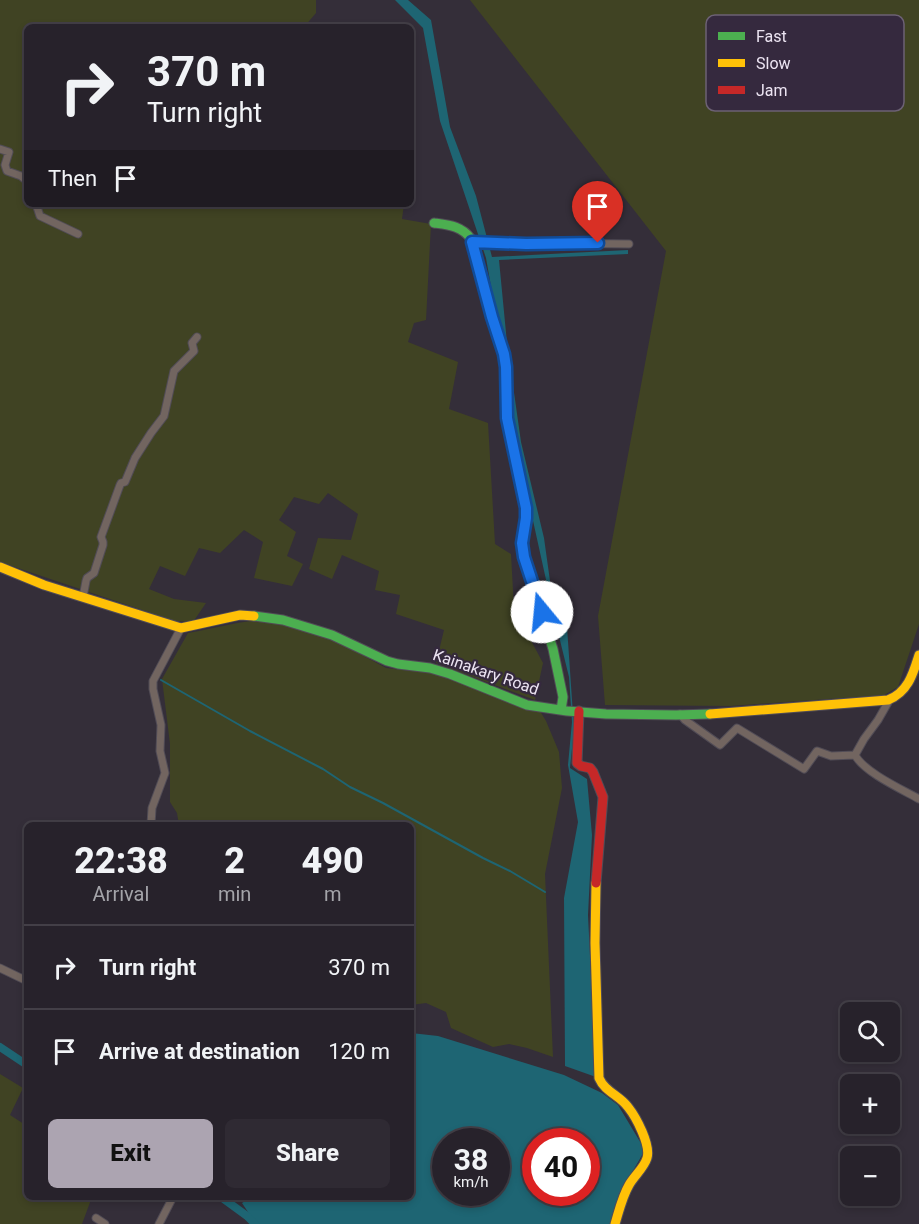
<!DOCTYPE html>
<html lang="en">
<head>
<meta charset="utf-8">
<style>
  :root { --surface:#27222b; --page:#2f2a33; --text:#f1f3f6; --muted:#a4a4a9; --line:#433f47; --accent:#aca4b1 }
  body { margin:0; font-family:Roboto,sans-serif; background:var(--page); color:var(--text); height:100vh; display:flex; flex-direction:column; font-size:22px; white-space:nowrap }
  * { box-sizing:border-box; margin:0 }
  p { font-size:20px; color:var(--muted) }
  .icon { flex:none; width:33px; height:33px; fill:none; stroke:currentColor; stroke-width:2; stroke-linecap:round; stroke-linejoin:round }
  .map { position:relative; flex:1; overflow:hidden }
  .side { position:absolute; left:24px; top:822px; width:390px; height:378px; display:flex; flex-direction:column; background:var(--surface); border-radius:9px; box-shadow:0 3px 9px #0003,0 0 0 2px var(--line) }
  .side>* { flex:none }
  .hud { position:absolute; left:24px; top:24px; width:390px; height:183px; border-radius:9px; box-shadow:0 3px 9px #0003,0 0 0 2px var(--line); background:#27222b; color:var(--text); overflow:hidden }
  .tools { position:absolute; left:840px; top:1002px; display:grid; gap:12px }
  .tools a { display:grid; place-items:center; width:60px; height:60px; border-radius:9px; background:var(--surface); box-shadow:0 3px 9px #0003,0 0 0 2px var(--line); font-size:30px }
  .speed { position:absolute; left:432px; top:1128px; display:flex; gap:12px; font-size:30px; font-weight:700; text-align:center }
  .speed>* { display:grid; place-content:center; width:78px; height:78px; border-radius:50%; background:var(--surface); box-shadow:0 3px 9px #0003,0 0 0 2px var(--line); line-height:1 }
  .speed small { font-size:15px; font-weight:400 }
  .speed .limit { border:9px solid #d22; background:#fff; color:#111 }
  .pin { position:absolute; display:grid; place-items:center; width:51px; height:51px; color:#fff; margin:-62px -26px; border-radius:50% 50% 50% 0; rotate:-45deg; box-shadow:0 0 6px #0007 }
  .pin .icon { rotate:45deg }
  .me { position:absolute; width:66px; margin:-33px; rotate:343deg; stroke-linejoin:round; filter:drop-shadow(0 0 4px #0008) }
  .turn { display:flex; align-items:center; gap:21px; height:126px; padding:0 24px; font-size:27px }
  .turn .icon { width:78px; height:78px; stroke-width:2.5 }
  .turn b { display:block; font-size:42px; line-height:51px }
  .then { display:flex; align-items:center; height:57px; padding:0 24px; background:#0003; gap:12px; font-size:22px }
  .eta { display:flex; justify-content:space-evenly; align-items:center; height:102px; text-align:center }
  .eta b { font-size:36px; font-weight:800; line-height:42px }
  .button { display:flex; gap:12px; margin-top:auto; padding:12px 24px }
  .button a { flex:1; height:69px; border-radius:9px; background:var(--accent); color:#111; font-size:24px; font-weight:800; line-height:69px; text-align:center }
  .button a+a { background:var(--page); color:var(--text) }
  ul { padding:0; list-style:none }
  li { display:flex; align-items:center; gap:18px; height:84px; padding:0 24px; border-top:2px solid var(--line) }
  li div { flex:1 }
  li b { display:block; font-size:22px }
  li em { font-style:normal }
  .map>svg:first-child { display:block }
  .green { fill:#404323 }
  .water { fill:#1e6573; fill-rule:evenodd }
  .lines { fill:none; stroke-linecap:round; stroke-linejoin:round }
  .stream { stroke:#1e6573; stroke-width:2 }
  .canal { stroke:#1e6573; stroke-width:8 }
  .street-casing { stroke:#514c56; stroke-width:9 }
  .fast-casing { stroke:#514c56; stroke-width:11 }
  .slow-casing { stroke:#514c56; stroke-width:11 }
  .jam-casing { stroke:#514c56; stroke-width:11 }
  .street { stroke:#726560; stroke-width:7 }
  .fast { stroke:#4caf50; stroke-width:9 }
  .slow { stroke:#ffc107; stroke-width:9 }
  .jam { stroke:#c62828; stroke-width:9 }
  .route-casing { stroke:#114b97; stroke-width:15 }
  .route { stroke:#1a73e8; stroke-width:10 }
  .labels { text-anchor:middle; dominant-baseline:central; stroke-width:4.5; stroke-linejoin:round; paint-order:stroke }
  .street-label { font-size:16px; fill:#ece4f2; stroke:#35293e }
  .key { fill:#35293e; stroke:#6c6174; stroke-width:1.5 }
  .key-label { font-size:16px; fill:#ece4f2 }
</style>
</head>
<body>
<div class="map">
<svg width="919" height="1224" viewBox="0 0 919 1224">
  <rect width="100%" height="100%" fill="#342e39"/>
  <path class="green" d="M0 0H316V13L304 27H27V204H404L402 219 431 224 426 320 414 323 408 342 458 362 449 409 488 423 495 544 511 554 514 609 543 663 535 700 436 663 444 630 396 614 400 595 375 590 379 571 342 555 332 579 309 569 318 538 351 540 358 514 328 493 319 504 294 497 279 520 296 532 287 556 303 564 292 586 254 578 263 542 244 530 220 553 199 548 185 576 160 566 149 589 174 599 206 603 193 622 175 621 0 562Z
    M470 0H919V624L898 687 884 695 730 706 605 705 598 616 666 251Z
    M264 620 301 629 340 643 386 668 411 671H431L540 711 546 721 559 752 562 788 545 874 553 1057 527 1048 509 1044 493 1047 451 1028 446 1012 426 1003 411 1005V825H179L177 813 170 802V744L162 679 188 633C213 629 238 621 264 620Z
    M0 1074 23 1088 10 1115 27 1126V1197H92L82 1224H0Z"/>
  <path class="water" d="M395 0H408L431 20 450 127 476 196 492 257 628 250V254L499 260 507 343 521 442 544 538 551 588 567 627 574 729 570 768 587 779 592 835 588 915 596 1077 565 1066 564 898 578 822 568 765 572 722 569 677 554 616 528 498 486 258 440 121 423 28Z
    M411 1033 438 1036 564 1075 602 1093 618 1105 645 1150 623 1188 612 1224H256L242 1203 251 1197H411ZM446 1142H496V1192H446ZM536 1142H586V1192H536Z"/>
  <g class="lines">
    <path class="stream" d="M161 680 250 731 323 769 350 787 383 803 483 858 510 871 545 892"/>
    <path class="canal" d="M0 1047 27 1065
      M221 1197 247 1216 255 1224"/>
    <defs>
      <path id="street" d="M0 149 9 152 5 165 7 171 21 176 27 181
        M36 204 40 216 78 234
        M472 242 629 244
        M83 597 86 581 87 578 94 573 103 545V542L101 537 120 485 121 483 125 482 135 458 151 433 164 416 174 371 194 351 192 343 197 337
        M890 699 878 720 864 739 855 755C864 772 901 789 919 799
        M680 714 685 720 720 745 737 728 804 769 817 751 831 756 855 755
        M151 825 152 808 165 773 160 751 161 725 153 689V681L181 628
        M0 968 27 981
        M96 1218 105 1224
        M159 1224 173 1197"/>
      <path id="fast" d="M434 223C449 225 462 226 471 239L492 317 504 354 506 367 507 418 526 508C526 525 522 540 524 557L553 649 563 697 561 710
        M254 616 283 620 332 635 387 661 398 664 430 668 450 674 527 705 567 711 606 714 676 715 710 714"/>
      <path id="slow" d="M0 567 44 585 181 628 240 615 254 616
        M710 714 888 700C908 692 913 674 919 655
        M596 883 595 943 599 1078C605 1092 619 1095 628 1107 636 1117 651 1145 647 1158 644 1168 634 1176 629 1185 622 1197 619 1211 615 1224"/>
      <path id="jam" d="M579 711 577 763 581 766 590 768 593 772 603 797 596 883"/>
    </defs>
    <use href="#street" class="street-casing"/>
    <use href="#fast" class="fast-casing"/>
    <use href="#slow" class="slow-casing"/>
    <use href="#jam" class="jam-casing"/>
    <use href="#street" class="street"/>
    <use href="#fast" class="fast"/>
    <use href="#slow" class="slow"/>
    <use href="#jam" class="jam"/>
  </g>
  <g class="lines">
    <defs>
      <path id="route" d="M542 612 524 557 522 543 526 518V508L507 418 506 367 504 354 492 317 472 242 526 244 598 243"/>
    </defs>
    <use href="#route" class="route-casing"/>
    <use href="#route" class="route"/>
  </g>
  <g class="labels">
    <g class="street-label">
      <text transform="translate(486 672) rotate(19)">Kainakary Road</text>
    </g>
  </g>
  <rect x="706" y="15" width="198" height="96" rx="9" class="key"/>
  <rect x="718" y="32" width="27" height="8" fill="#4caf50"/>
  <rect x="718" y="59" width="27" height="8" fill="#ffc107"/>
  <rect x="718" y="86" width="27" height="8" fill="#c62828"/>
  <g class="key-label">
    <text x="756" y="42">Fast</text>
    <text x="756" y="69">Slow</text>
    <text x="756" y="96">Jam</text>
  </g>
</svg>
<div class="tools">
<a><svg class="icon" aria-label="search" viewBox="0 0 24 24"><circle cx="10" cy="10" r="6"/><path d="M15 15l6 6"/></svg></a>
<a>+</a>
<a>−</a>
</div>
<div class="speed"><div>38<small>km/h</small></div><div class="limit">40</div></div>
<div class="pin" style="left:598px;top:243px;background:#d93025"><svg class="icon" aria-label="arrive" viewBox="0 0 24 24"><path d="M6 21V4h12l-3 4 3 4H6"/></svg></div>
<svg class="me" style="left:542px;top:612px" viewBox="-20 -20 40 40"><circle r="19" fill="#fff"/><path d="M0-13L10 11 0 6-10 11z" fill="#1a73e8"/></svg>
<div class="hud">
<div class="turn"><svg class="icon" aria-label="right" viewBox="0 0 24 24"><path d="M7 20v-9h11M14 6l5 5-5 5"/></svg><div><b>370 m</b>Turn right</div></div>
<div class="then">Then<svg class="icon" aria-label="arrive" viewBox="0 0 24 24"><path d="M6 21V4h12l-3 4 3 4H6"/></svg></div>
</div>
<section class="side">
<div class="eta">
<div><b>22:38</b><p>Arrival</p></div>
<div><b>2</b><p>min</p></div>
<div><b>490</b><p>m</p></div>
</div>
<ul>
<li><svg class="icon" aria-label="right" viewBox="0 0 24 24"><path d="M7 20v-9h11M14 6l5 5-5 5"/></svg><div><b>Turn right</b></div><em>370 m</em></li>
<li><svg class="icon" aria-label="arrive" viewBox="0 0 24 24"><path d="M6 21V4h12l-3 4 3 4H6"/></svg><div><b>Arrive at destination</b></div><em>120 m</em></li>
</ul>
<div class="button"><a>Exit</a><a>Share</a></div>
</section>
</div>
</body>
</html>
